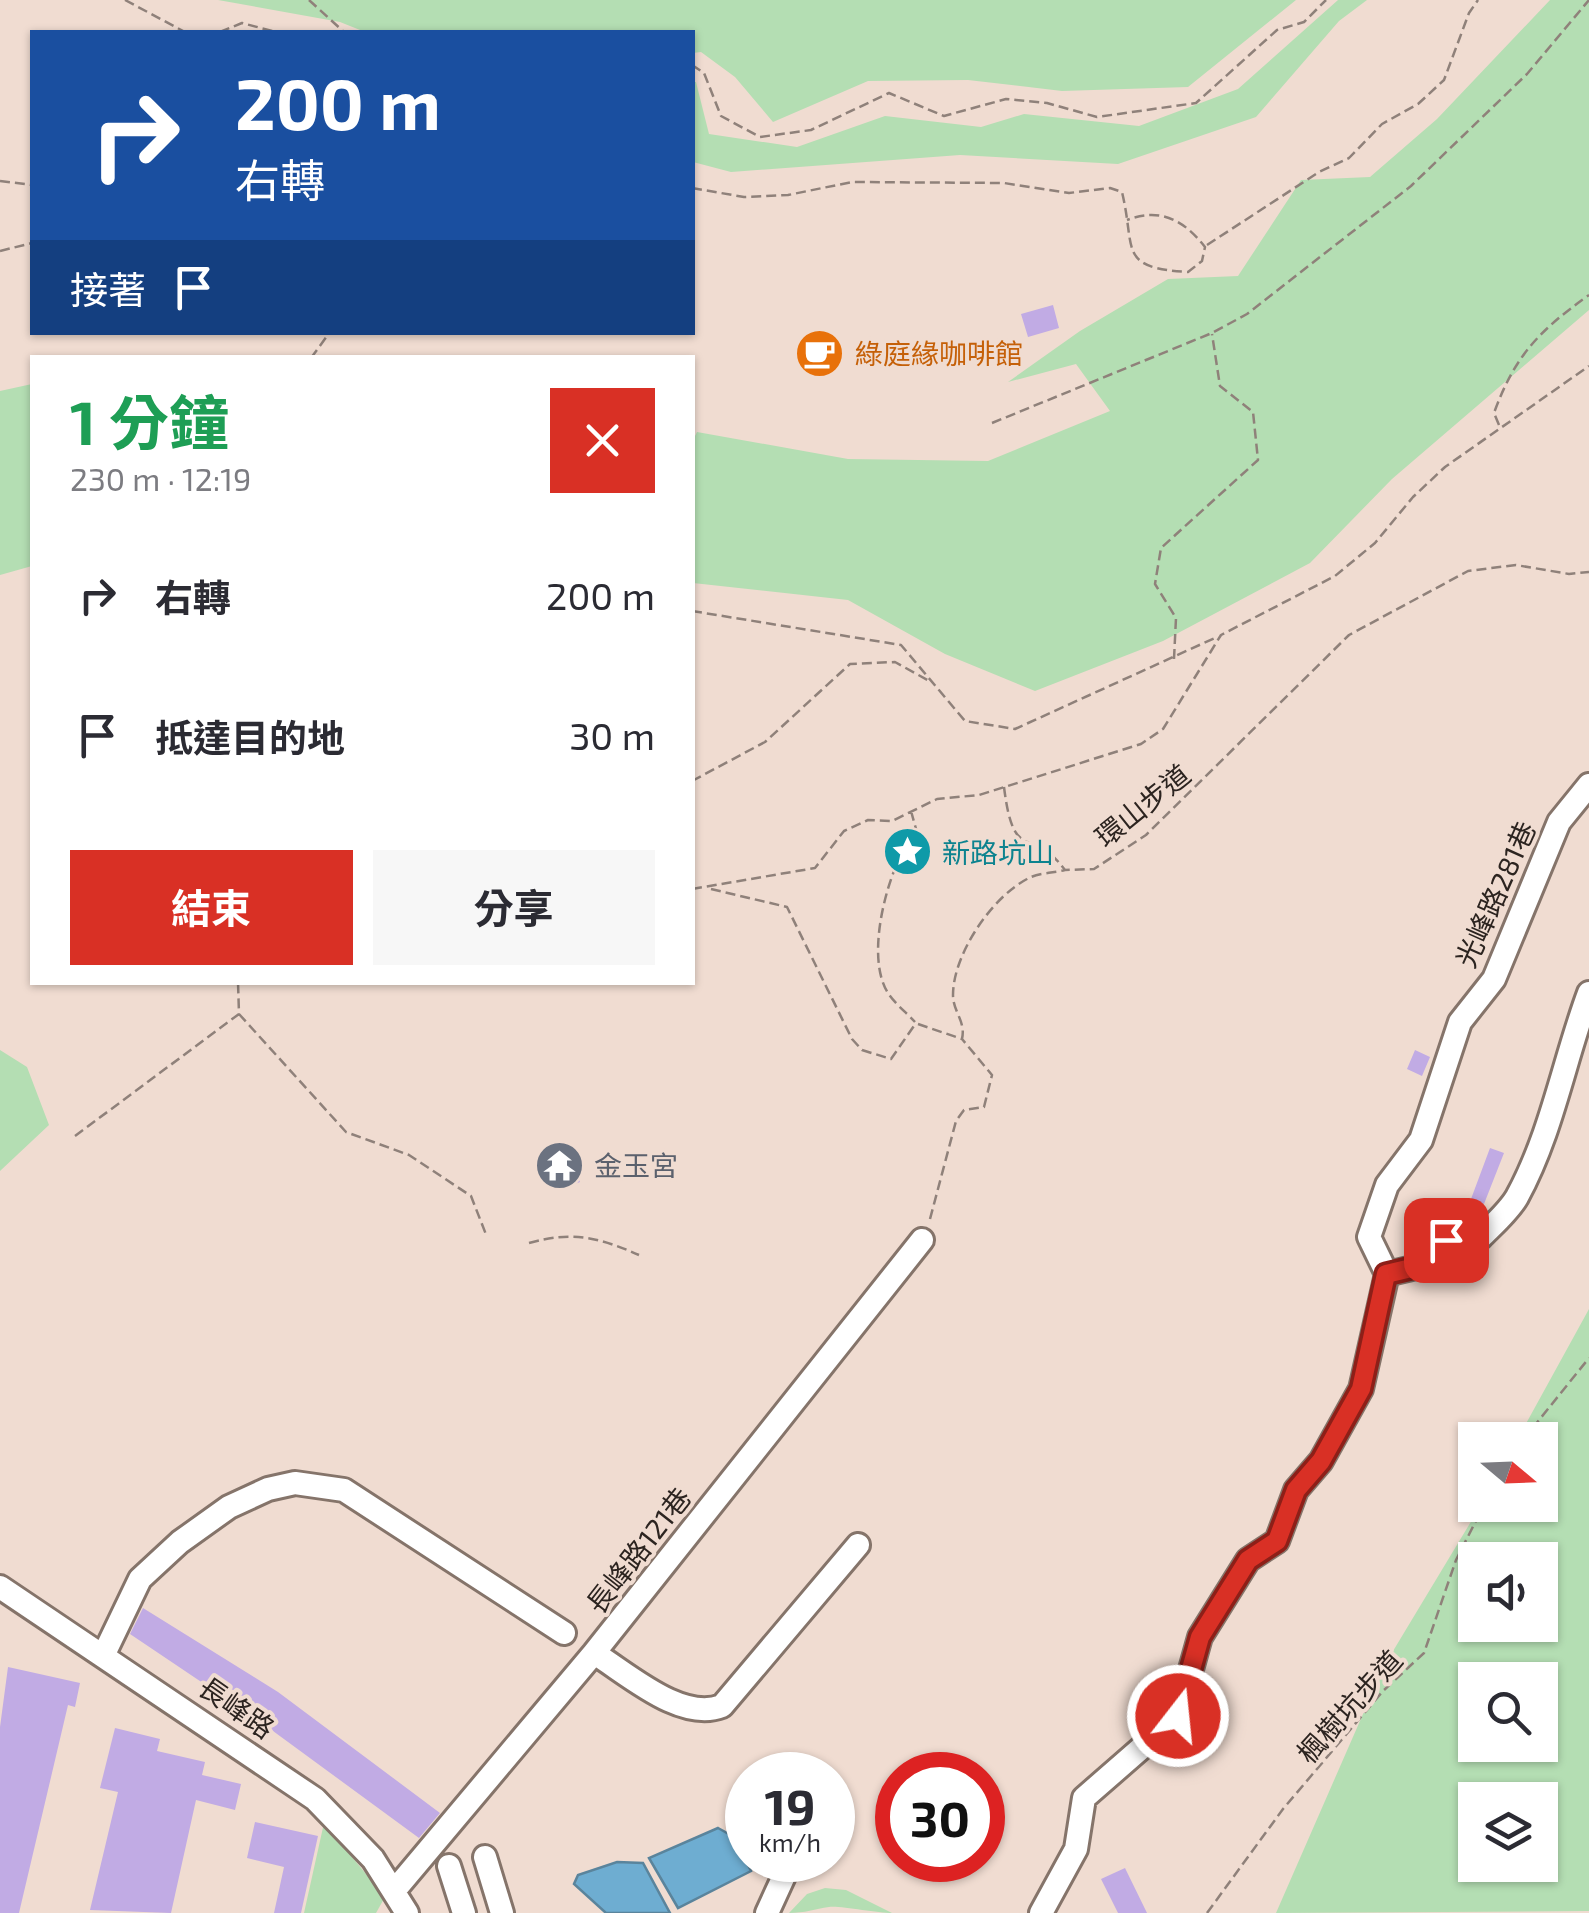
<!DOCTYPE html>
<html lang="zh-TW">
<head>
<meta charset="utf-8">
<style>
  :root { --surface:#fff; --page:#f7f7f7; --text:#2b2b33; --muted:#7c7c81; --accent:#d93025 }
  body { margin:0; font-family:"Exo 2","Noto Sans TC",sans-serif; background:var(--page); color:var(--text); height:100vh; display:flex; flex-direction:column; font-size:38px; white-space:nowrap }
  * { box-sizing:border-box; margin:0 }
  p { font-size:32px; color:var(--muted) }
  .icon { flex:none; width:55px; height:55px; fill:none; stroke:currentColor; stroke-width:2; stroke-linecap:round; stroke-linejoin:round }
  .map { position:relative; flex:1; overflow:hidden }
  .drawer { position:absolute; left:30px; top:355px; width:665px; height:630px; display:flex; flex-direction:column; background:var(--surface); border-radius:0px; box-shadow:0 2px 8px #0004 }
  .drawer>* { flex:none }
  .top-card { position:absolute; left:30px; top:30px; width:665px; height:305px; border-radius:0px; box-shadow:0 2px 8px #0004; background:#1a4fa0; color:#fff; overflow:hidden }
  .needle { width:65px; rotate:109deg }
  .buttons { position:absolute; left:1458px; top:1422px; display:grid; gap:20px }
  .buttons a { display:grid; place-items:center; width:100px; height:100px; border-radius:0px; background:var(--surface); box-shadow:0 2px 8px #0004; font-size:50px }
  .speed { position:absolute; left:725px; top:1752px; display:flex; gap:20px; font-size:50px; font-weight:700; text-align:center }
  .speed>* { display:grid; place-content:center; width:130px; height:130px; border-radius:50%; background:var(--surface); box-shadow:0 2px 8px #0004; line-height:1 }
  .speed small { font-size:25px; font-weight:400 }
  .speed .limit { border:15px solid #d22; background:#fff; color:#111 }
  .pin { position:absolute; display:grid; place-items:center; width:85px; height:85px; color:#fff; margin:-42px; border-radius:20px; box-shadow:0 5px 15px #0006 }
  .me { position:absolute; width:110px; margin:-55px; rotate:16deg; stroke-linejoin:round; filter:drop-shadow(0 0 8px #0008) }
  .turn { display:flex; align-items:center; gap:35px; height:210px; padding:0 40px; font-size:45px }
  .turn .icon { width:130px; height:130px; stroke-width:2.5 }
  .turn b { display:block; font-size:70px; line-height:85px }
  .then { display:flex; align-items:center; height:95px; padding:0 40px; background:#0003; gap:20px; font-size:38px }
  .round { display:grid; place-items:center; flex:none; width:105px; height:105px; border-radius:0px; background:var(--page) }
  .head { display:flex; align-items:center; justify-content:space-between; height:170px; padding:0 40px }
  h1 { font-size:60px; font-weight:700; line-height:75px; color:#1e9e55 }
  .action { display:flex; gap:20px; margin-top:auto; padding:20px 40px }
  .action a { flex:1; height:115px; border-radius:0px; background:var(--accent); color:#fff; font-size:40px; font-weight:700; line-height:115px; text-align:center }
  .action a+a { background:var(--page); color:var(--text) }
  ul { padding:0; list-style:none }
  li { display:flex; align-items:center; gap:30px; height:140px; padding:0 40px }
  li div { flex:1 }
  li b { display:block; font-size:38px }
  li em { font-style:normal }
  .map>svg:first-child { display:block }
  .green { fill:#b4deb3; fill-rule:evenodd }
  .water { fill:#6eadd1; stroke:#5a849c; stroke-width:2.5 }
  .building { fill:#c1abe4 }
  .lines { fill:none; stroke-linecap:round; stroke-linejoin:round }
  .minor-casing { stroke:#85746a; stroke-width:28 }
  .path { stroke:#8f817a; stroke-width:2.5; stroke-dasharray:10 5; stroke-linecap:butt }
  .minor { stroke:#fff; stroke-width:22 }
  .route-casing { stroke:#8d1f18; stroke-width:25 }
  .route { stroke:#d93025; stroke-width:18 }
  .labels { text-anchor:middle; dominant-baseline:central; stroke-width:8; stroke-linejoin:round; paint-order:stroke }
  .food-label { font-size:28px; fill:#c56008; stroke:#f0dcd1; text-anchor:start }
  .street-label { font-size:28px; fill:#2c2420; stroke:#f0dcd1 }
  .culture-label { font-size:28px; fill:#0d838f; stroke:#f0dcd1; text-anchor:start }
  .worship-label { font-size:28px; fill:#5b616d; stroke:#f0dcd1; text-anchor:start }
</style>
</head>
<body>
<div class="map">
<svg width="1589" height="1913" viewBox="0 0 1589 1913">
  <rect width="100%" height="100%" fill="#f0dcd1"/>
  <path class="green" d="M218 0H1296L1188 87 1062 91 968 80 868 81 773 122 735 77 701 52 693 53 692 32H365L340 22Z
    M1338 0H1367L1339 21 1256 117 1118 164 960 155 731 172 693 162V82H696L709 134 797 147 885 116 981 127 1024 114 1139 126 1238 89Z
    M1550 0H1589V310L1392 479 1310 563 1163 641 1035 691 945 654 848 600 693 583 692 442 697 432 848 459 988 461 1110 411 1076 364 1008 382 1080 331 1168 279 1238 276 1301 180 1370 177 1437 119Z
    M32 384V566L0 575V391Z
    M0 1050 27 1067 49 1125 0 1171Z
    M1589 1309V1911L1276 1913 1384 1666 1481 1505H1540V1440H1517ZM1540 1560V1625H1475V1560ZM1540 1680V1745H1475V1680ZM1475 1800H1540V1865H1475Z
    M324 1823 385 1897 376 1913H304Z
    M825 1888 846 1890 892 1913C877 1913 837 1905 829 1907 815 1909 805 1913 789 1913L807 1894Z"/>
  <path class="water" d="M718 1828 734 1837 751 1871 678 1908 649 1858Z
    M617 1862 643 1863 670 1913H606L574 1884 578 1875Z"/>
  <path class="building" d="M1053 305 1059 328 1028 337 1021 314Z
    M1415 1050 1430 1057 1422 1076 1407 1069Z
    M563 1143 580 1182 560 1190 557 1179 548 1184 540 1167 549 1163 544 1151Z
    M1490 1148 1504 1153 1484 1204 1471 1199Z
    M143 1608 278 1692 440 1813 419 1838 258 1720 130 1634Z
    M8 1667 80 1683 75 1707 68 1705 19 1913H0V1727Z
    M115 1728 160 1739 157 1751 205 1762 202 1775 241 1784 235 1810 196 1800 171 1913 90 1910 118 1792 100 1788Z
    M255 1822 318 1836 301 1913H274L284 1867 247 1858Z
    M1125 1868 1147 1913H1118L1101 1879Z"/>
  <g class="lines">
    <defs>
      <path id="minor" d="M1387 1274 1425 1265 1446 1239 1481 1237C1493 1225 1509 1211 1517 1197 1552 1133 1564 1060 1589 993
        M0 1587 315 1799 373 1859 407 1913
        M594 1653C628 1674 681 1722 722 1706L858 1545
        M104 1654 140 1579 180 1542 229 1507 268 1489 295 1483 344 1490 564 1633
        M485 1857 502 1913
        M449 1866 464 1913
        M394 1891 594 1653 922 1240
        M767 1913 784 1876
        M1041 1913 1076 1849 1084 1798 1178 1716 1200 1637 1248 1560 1277 1541 1296 1490 1321 1461 1361 1389 1387 1274 1369 1237 1387 1185 1421 1140 1460 1022 1494 979 1559 822 1589 785"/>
    </defs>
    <use href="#minor" class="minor-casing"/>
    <path class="path" d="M125 0 185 32
      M309 0 344 32
      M220 32 242 23 276 32
      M692 65 704 73 721 116 760 137 811 130 889 93 944 116 1006 99 1047 103 1097 117 1196 103 1277 30 1304 22 1326 0
      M0 181 32 185
      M692 188 744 197 788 195 852 182 1004 183 1069 193 1110 188 1122 192C1136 250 1117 268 1188 272L1202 261 1205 247C1184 220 1160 207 1127 220
      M1207 245 1319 172 1349 158 1382 124 1418 104 1444 80 1469 13 1478 0
      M0 251 32 243
      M311 358 330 332
      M992 423 1212 333 1247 314 1411 186 1527 74 1589 0
      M1499 425 1494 413C1515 355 1540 330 1589 295
      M692 611 901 645 965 721 1015 729 1217 637
      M1174 659 1176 618 1155 584 1161 548 1258 460 1253 412 1220 386 1212 334
      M692 781 765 742 850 664 895 662 931 682
      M1004 787C1014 867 1031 824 1065 870L1094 869 1146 835 1349 635 1468 571 1516 565 1569 574 1589 572
      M911 811 916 829C890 862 863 954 888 993 895 1004 907 1013 915 1022
      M692 889 815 868 844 831 868 820 892 821 937 799 979 795 1141 744 1163 729 1221 635 1335 576 1375 543 1413 497 1445 467 1589 366
      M711 889 787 907 852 1039 862 1050 891 1059 916 1023
      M239 1014 346 1132 409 1155 471 1196 487 1237
      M918 1024 962 1039C966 1021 953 1012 953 995 953 955 991 898 1027 879 1037 873 1053 873 1065 870
      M75 1136 239 1014 238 982
      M930 1219 956 1121 964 1110 984 1107 992 1075 962 1039
      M529 1243C572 1231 598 1237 639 1255
      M1523 1440 1589 1358
      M1207 1913 1283 1809 1383 1691 1424 1653 1456 1560 1484 1505"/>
    <use href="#minor" class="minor"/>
  </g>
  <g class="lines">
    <defs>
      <path id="route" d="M1178 1716 1200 1637 1248 1560 1277 1541 1296 1490 1321 1461 1361 1389 1386 1274 1424 1265 1446 1240"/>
    </defs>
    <use href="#route" class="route-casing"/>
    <use href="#route" class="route"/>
  </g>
  <defs>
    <symbol id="cafe-disc" viewBox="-11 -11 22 22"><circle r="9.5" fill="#e8710a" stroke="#f0dcd1"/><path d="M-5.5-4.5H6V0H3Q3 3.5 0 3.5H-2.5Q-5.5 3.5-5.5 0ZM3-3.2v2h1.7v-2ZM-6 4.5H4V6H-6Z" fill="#fff"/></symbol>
    <symbol id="sight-disc" viewBox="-11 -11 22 22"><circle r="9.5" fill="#0f9aa8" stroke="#f0dcd1"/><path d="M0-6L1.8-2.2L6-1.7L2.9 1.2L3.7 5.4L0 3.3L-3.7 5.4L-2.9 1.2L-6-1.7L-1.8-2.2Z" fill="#fff"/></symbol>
    <symbol id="temple-disc" viewBox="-11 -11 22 22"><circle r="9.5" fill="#6b7280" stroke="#f0dcd1"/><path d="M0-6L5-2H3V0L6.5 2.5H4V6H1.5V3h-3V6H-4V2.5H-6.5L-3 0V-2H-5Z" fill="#fff"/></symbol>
  </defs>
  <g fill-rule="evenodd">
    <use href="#cafe-disc" x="792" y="326" width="55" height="55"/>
    <use href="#sight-disc" x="880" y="824" width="55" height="55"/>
    <use href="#temple-disc" x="532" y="1138" width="55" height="55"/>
  </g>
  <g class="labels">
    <g class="food-label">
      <text x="855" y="353">綠庭緣咖啡館</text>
    </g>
    <g class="street-label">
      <text transform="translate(1142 805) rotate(-39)">環山步道</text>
      <text transform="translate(1495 894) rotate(-66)">光峰路281巷</text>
      <text transform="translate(638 1550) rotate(-52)">長峰路121巷</text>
      <text transform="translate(1349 1706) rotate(-48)">楓樹坑步道</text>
      <text transform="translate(237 1707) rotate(35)">長峰路</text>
    </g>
    <g class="culture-label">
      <text x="942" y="852">新路坑山</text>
    </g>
    <g class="worship-label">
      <text x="594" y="1165">金玉宮</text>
    </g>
  </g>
</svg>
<div class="buttons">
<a><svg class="needle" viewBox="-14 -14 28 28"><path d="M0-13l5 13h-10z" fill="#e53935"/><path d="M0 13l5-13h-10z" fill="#7c7c81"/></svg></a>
<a><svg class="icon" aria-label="sound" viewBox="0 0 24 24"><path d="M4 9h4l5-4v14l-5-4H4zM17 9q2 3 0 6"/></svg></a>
<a><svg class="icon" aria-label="search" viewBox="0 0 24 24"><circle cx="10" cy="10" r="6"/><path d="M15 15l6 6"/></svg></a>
<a><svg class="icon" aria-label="layers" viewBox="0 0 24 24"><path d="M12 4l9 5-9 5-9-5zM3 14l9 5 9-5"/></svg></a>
</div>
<div class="speed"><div>19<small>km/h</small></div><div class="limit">30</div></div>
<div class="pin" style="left:1446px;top:1240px;background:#d93025"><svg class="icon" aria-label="arrive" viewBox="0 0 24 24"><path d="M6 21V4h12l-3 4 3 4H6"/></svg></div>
<svg class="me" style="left:1178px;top:1716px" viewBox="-20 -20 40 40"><circle r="17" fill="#d93025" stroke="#fff" stroke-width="3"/><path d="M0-11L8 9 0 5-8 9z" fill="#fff"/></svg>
<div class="top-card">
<div class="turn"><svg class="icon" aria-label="right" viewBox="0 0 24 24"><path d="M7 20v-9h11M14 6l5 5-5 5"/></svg><div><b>200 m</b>右轉</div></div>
<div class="then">接著<svg class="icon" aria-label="arrive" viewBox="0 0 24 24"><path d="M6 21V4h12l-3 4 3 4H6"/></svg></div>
</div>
<section class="drawer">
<div class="head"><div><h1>1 分鐘</h1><p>230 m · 12:19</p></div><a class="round" style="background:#d93025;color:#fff"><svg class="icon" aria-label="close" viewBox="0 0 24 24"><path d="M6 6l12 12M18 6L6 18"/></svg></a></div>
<ul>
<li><svg class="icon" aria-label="right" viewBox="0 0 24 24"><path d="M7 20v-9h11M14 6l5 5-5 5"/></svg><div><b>右轉</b></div><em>200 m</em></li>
<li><svg class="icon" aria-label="arrive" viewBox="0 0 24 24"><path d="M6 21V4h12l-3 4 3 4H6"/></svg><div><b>抵達目的地</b></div><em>30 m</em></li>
</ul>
<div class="action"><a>結束</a><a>分享</a></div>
</section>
</div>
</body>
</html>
